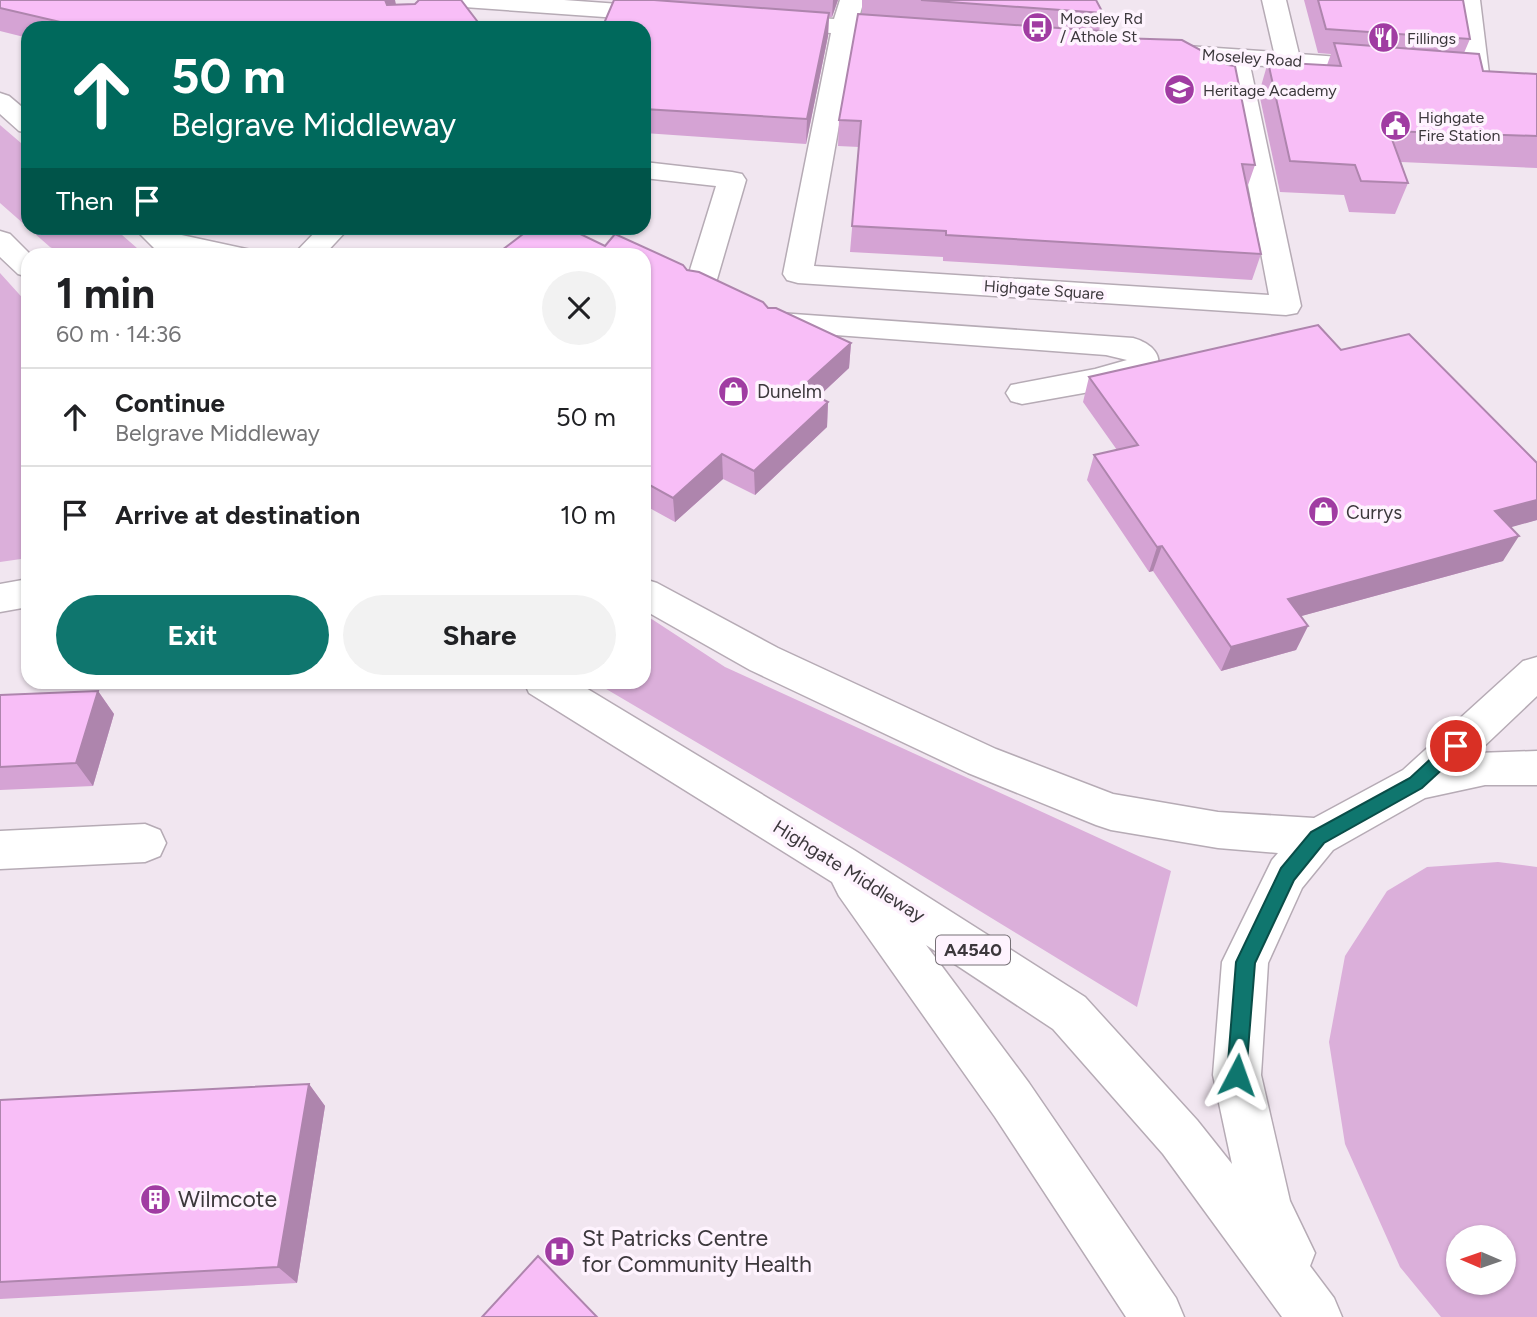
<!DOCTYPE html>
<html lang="en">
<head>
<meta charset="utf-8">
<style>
  :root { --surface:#fff; --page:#f2f2f2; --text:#202124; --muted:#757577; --line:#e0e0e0; --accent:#0f766e }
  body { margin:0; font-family:Figtree,sans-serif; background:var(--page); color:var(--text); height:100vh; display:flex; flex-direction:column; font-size:26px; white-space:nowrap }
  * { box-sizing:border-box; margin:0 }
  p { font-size:23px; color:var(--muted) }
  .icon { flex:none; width:38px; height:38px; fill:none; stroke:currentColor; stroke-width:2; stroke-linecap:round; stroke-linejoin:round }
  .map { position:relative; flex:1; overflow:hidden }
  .sheet { position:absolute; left:21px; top:248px; width:630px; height:441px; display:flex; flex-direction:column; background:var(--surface); border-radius:21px; box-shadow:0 2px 5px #0004 }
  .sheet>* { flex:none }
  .hud { position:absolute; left:21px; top:21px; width:630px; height:214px; border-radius:21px; box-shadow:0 2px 5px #0004; background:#00695c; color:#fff; overflow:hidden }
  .needle { width:46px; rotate:272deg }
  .tools { position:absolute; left:1446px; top:1225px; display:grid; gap:14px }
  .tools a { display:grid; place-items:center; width:70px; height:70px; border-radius:50%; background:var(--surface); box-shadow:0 2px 5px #0004; font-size:35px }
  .pin { position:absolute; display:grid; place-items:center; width:60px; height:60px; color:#fff; margin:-30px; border:4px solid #fff; border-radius:50%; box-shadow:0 2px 7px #0007 }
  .me { position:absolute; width:77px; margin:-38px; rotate:4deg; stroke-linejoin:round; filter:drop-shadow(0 0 5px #0008) }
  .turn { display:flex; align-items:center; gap:24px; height:147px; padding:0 35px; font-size:32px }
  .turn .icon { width:91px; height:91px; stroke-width:2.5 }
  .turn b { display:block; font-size:49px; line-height:60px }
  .then { display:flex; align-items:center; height:66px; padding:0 35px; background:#0003; gap:14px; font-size:26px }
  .round { display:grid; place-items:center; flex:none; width:74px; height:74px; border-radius:37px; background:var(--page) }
  .summary { display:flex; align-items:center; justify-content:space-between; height:119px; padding:0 35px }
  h1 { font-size:42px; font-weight:700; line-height:52px }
  .button { display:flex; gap:14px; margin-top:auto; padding:14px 35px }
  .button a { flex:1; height:80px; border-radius:42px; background:var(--accent); color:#fff; font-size:28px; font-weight:700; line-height:80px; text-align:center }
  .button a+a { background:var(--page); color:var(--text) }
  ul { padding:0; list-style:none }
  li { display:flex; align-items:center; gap:21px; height:98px; padding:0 35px; border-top:2px solid var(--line) }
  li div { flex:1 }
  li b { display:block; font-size:26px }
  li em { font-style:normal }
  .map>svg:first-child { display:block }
  .green { fill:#dbafda; fill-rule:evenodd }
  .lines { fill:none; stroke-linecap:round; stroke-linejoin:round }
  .minor-casing { stroke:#b6abb5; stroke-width:3 }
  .highway-casing { stroke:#b6abb5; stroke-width:3 }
  .minor { fill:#fff; fill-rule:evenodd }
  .highway { fill:#fff; fill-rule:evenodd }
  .wall { fill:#d5a3d4 }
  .shaded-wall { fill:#ae85ad }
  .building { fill:#f8bef7; stroke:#ae85ad; stroke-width:2 }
  .route { fill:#0f766e; stroke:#0a4d48; stroke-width:2 }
  .labels { text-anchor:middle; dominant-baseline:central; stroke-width:7; stroke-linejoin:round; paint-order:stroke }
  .far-poi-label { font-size:16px; fill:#3c383c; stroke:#fef3fe; text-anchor:start }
  .far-street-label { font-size:16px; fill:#3c383c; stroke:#fef3fe }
  .shield { fill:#fef3fe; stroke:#767076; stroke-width:2 }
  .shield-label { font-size:18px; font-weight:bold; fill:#3c383c }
  .poi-label { font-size:19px; fill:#3c383c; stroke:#fef3fe; text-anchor:start }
  .street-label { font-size:19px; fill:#3c383c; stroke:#fef3fe }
  .near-poi-label { font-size:23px; fill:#3c383c; stroke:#fef3fe; text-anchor:start }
</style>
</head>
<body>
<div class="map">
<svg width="1537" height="1317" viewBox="0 0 1537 1317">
  <rect width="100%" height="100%" fill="#f1e6f0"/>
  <path class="green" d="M0 125 28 149V228H114L145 255H65L50 247 0 203Z
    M0 273 28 304V558L0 562Z
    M644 614 725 667 1171 871 1137 1007 898 861 596 683 644 682Z
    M1498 862 1537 867V1317H1441L1400 1267 1345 1144 1329 1042 1345 956 1387 891 1427 867ZM1503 1237V1283H1458V1237Z"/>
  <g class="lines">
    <defs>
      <path id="minor" d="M452 0H564L661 7 669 9 673 14 669 19 661 21 464 7 456 5Z
        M840 0H864L858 21 918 27 921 32 918 37 909 39 855 35 814 266 1269 295 1225 63 1157 58 1148 56 1145 51 1148 46 1157 44 1274 52 1262 0H1286L1299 54 1380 60 1389 62 1392 67 1389 72 1380 74 1250 65 1301 306 1297 313 1286 315 798 283 787 280 783 274 831 33 777 29 769 27 765 22 769 17 777 15 834 19Z
        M1456 0H1480L1489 74 1485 79 1476 82 1467 79 1463 74Z
        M644 162 732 172 742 174 746 180 715 286 711 293 700 295 689 293 685 286 716 186 644 178Z
        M319 228H349L323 256H292Z
        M163 231 251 250 255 256H196L153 246 149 240 153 234Z
        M779 313 1133 338C1151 343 1166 356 1154 374L1095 391 1022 404 1011 401 1006 393 1011 385 1095 369 1127 360 1106 355 768 330 764 323 768 316Z
        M28 579V607L0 612V584Z
        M145 824 160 830 166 843 160 856 145 862 0 869V831Z"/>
      <path id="highway" d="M0 93 9 96 28 112V133L19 131 0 114Z
        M134 228H165L194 256H162Z
        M0 231 10 234 32 256H28V277L18 274 0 257Z
        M644 579 657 583 778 648 996 749 1113 794 1218 812 1314 818 1403 770 1523 661 1537 657V696L1477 753 1537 751V785H1485L1425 798 1333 850 1302 888 1268 963 1261 1075 1290 1201 1315 1253 1310 1266 1334 1298 1342 1317H1282L1163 1154 1053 1029 926 945 1029 1083 1176 1298 1184 1317H1126L995 1117 839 896 832 882 529 693 524 682H576L854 850 1085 997 1197 1120 1232 1164 1213 1075 1222 962 1272 860 1278 853 1218 848 1111 830 1096 825 968 773 750 670 644 610Z"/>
    </defs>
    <use href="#minor" class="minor-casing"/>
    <use href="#highway" class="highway-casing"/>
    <use href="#minor" class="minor"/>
    <use href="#highway" class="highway"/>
  </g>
  <path class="wall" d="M0 0 396 4 477 21 478 28H28V38L0 31Z
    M614 0H838L832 17H829L828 36 806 144 644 133V28Z
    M862 0H1096L1103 13 1099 31 1118 38 1255 165 1247 188 1261 254 1252 280 943 261V257L850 252 859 147 838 146 839 120 862 14Z
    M1304 0H1463L1470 39 1464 53 1483 71 1537 74V168L1401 162 1408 183 1395 214 1349 212 1344 195 1280 192 1259 93 1268 62 1327 65 1331 54 1318 53Z
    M531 228H568L605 246 615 234 683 265 687 270 699 272 763 302 768 308H776L851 343 849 368 818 397 828 402 827 427 755 495 723 479 675 522 644 505V256H494Z
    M1341 350 1537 463V520L1510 527 1503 561 1301 616 1308 626 1296 650 1221 671 1153 571 1149 572 1087 480 1094 455 1117 450 1083 402 1089 377Z
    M98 691 114 714 93 786 0 790V695Z
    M309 1084 325 1106 297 1283 0 1299V1100Z"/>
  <path class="shaded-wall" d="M385 0H395L399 18 391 26Z
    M833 0H838L832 17Z
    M829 13 828 36 806 144 807 119Z
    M477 21 478 28H470Z
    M851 343 849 368 800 414 801 388Z
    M828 402 827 427 755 495 754 471Z
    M722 454 723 479 675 522 673 498Z
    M1537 500V520L1480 536 1495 511Z
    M1519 536 1503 561 1276 623 1288 599Z
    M1162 546 1153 571 1149 572 1157 547Z
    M1308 626 1296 650 1221 671 1231 647Z
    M98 691 114 714 93 786 76 763Z
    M309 1084 325 1106 297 1283 278 1267Z"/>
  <path class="building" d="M0 0H385L387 5 415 4 419 0H461L477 21 470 28H86L0 8Z
    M614 0H654L829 13 807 119 644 109V28H602Z
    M921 0H1096L1103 13Z
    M1318 0H1463L1470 39 1326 29Z
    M858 14 1115 32 1118 38 1182 40 1228 65 1235 66 1255 165 1242 164 1261 254 946 235V231L852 226 861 121 839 120Z
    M1334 43 1479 54 1483 71 1537 74V136L1389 131 1408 183 1361 181 1355 165 1290 161 1268 62 1341 66Z
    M531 228H568L605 246 615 234 683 265 687 270 699 272 763 302 768 308H776L851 343 801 388 828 402 754 471 722 454 673 498 644 482V256H494Z
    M1318 325 1341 350 1409 334 1537 463V500L1495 511 1519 536 1288 599 1308 626 1231 647 1162 546 1157 547 1094 455 1138 445 1089 377Z
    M98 691 76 763 0 767V695Z
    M309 1084 278 1267 0 1282V1100Z
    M538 1256 597 1317H482Z"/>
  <path class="route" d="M1456 739 1462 741 1465 746 1462 751 1422 788 1324 843 1294 880 1255 963 1246 1075 1244 1082 1237 1085 1230 1082 1227 1075 1236 962 1281 868 1311 832 1410 778 1450 741Z"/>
  <defs>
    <symbol id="bus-disc" viewBox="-11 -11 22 22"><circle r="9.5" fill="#a03ca2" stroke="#fef3fe"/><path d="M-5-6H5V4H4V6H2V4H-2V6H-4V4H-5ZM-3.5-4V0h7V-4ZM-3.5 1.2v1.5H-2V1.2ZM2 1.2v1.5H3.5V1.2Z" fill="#fff"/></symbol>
    <symbol id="restaurant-disc" viewBox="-11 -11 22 22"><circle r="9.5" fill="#a03ca2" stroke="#fef3fe"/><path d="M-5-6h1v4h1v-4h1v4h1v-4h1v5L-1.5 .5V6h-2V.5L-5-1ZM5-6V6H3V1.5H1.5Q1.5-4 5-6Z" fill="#fff"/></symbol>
    <symbol id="school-disc" viewBox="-11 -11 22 22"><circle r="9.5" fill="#a03ca2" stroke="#fef3fe"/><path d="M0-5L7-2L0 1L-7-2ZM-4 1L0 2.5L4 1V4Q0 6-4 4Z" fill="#fff"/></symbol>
    <symbol id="civic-disc" viewBox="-11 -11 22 22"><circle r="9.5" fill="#a03ca2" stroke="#fef3fe"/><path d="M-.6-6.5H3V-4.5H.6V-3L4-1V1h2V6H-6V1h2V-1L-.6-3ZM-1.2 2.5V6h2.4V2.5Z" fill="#fff"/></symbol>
    <symbol id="shop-disc" viewBox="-11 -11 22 22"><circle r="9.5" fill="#a03ca2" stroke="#fef3fe"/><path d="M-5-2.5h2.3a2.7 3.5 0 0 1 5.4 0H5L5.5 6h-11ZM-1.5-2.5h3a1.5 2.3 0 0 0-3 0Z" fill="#fff"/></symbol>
    <symbol id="building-disc" viewBox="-11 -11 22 22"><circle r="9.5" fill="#a03ca2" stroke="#fef3fe"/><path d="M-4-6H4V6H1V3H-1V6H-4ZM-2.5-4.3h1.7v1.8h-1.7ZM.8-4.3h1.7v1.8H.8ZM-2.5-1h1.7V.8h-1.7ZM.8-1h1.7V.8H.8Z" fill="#fff"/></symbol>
    <symbol id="hospital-disc" viewBox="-11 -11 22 22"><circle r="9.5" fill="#a03ca2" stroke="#fef3fe"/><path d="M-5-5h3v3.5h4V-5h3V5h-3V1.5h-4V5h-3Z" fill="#fff"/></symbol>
  </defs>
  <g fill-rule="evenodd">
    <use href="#bus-disc" x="1020" y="10" width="35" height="35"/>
    <use href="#restaurant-disc" x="1366" y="20" width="35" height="35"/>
    <use href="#school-disc" x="1162" y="72" width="35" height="35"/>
    <use href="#civic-disc" x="1378" y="108" width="35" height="35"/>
    <use href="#shop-disc" x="716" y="374" width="35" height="35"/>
    <use href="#shop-disc" x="1306" y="494" width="35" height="35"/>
    <use href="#building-disc" x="138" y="1182" width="35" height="35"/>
    <use href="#hospital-disc" x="542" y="1234" width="35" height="35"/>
  </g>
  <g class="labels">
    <g class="far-poi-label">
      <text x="1060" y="18">Moseley Rd<tspan x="1060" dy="18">/ Athole St</tspan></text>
      <text x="1407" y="38">Fillings</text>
      <text x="1203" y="90">Heritage Academy</text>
      <text x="1418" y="117">Highgate<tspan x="1418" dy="18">Fire Station</tspan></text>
    </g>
    <g class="far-street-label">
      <text transform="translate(1252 58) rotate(4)">Moseley Road</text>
      <text transform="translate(1044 290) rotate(4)">Highgate Square</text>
    </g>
    <rect class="shield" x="936" y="935.5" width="74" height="29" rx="5"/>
    <g class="shield-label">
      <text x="973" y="950">A4540</text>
    </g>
    <g class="poi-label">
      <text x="757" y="391">Dunelm</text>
      <text x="1346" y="512">Currys</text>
    </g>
    <g class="street-label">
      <text transform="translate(849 871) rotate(32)">Highgate Middleway</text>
    </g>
    <g class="near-poi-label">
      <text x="178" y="1199">Wilmcote</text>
      <text x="582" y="1238">St Patricks Centre<tspan x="582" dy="26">for Community Health</tspan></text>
    </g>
  </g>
</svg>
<div class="tools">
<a><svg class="needle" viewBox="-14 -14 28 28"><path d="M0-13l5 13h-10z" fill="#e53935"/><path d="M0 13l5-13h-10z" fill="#757577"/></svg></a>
</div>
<div class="pin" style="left:1456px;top:746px;background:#d93025"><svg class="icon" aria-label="arrive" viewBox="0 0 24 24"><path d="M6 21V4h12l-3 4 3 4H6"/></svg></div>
<svg class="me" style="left:1237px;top:1075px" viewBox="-20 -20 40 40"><path d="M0-17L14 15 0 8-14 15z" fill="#0f766e" stroke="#fff" stroke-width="4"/></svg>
<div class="hud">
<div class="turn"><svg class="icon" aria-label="ahead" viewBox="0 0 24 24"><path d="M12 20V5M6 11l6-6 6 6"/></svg><div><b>50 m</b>Belgrave Middleway</div></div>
<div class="then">Then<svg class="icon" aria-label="arrive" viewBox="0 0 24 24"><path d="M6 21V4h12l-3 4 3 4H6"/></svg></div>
</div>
<section class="sheet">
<div class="summary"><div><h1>1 min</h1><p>60 m · 14:36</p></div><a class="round"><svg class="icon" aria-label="close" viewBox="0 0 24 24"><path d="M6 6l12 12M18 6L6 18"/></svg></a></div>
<ul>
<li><svg class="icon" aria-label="ahead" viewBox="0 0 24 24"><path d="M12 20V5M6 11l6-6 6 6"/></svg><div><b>Continue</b><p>Belgrave Middleway</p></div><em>50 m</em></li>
<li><svg class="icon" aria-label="arrive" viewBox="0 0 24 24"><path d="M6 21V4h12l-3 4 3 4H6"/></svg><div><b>Arrive at destination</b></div><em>10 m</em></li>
</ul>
<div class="button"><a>Exit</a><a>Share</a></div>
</section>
</div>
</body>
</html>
